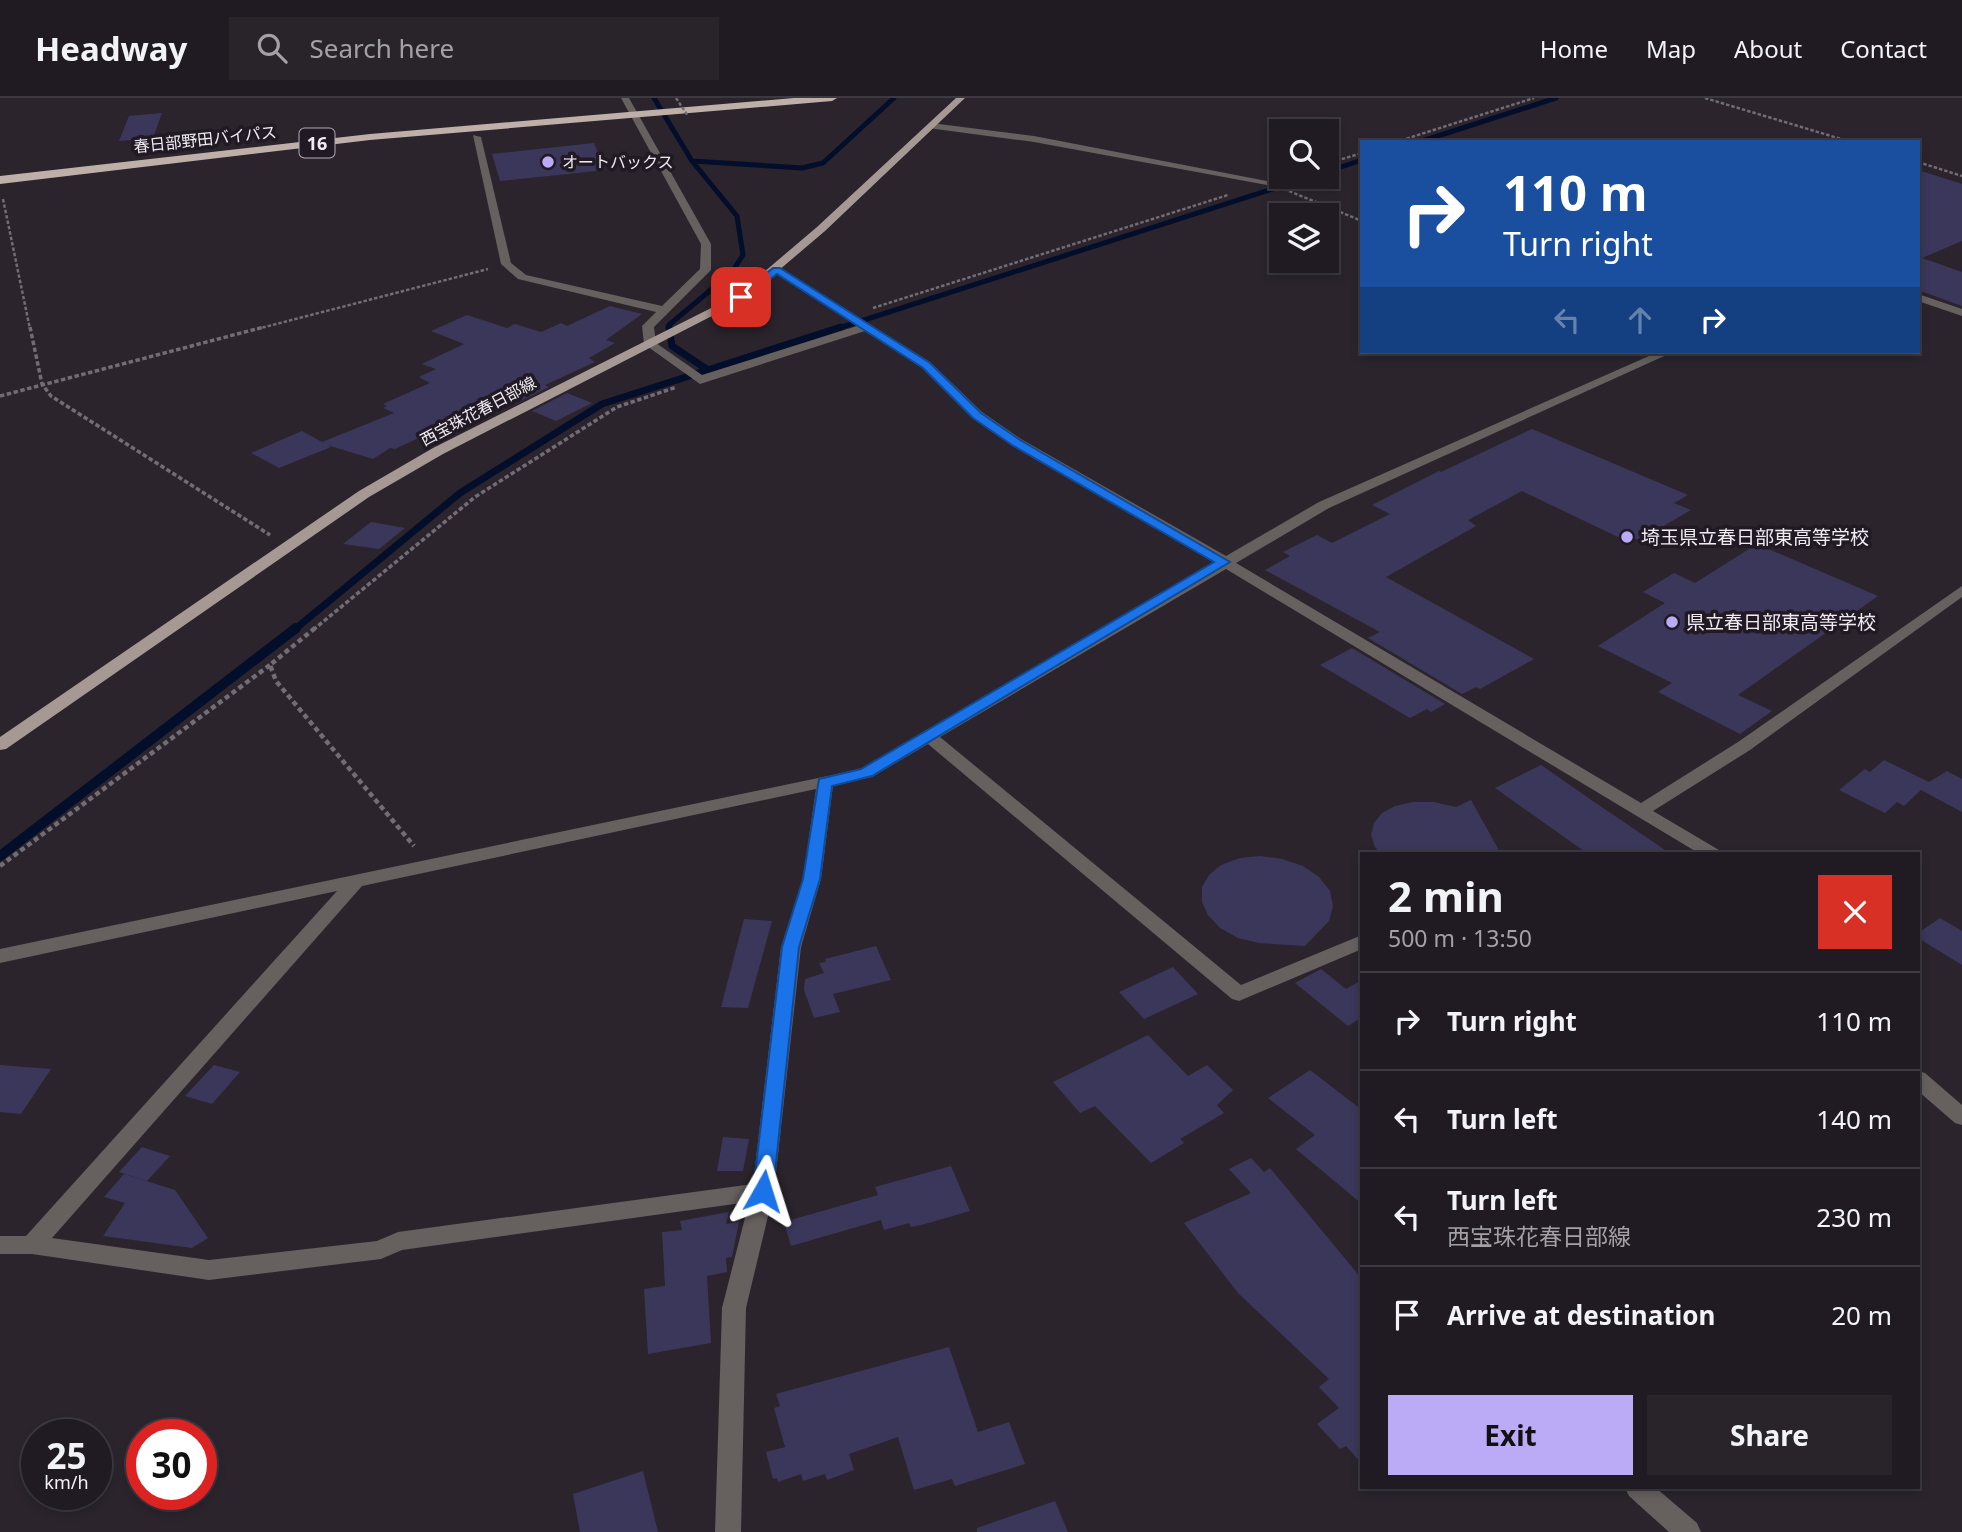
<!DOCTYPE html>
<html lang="en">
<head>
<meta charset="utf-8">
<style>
  :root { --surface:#201b22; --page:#28242a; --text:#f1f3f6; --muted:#a2a1a5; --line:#3d3940; --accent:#bbaaf6 }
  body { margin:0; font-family:"Noto Sans","Noto Sans JP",sans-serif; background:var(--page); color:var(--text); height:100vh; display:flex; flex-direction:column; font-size:26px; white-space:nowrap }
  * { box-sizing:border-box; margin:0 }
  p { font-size:23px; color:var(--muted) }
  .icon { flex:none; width:38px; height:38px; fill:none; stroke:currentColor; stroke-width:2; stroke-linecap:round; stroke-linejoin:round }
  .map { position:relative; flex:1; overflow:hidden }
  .details { position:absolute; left:1360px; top:754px; width:560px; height:637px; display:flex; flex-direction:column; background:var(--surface); border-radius:0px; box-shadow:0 4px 10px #0003,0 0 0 2px var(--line) }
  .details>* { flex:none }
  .banner { position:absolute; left:1360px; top:42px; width:560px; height:214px; border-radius:0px; box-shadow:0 4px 10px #0003,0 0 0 2px var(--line); background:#1a4fa0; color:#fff; overflow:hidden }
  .fabs { position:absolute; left:1269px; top:21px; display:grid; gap:14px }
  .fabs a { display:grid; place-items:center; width:70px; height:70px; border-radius:0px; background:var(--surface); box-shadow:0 4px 10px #0003,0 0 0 2px var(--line); font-size:35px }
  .speed { position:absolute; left:21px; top:1321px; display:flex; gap:14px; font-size:35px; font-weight:700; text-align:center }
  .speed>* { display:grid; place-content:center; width:91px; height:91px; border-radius:50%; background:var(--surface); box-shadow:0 4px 10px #0003,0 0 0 2px var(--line); line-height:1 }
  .speed small { font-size:18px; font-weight:400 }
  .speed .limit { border:10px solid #d22; background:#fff; color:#111 }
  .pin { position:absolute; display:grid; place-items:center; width:60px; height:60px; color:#fff; margin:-30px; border-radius:14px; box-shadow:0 4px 10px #0006 }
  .me { position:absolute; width:77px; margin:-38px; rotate:6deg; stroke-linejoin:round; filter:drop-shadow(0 0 5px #0008) }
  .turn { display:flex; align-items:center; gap:24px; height:147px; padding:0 28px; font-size:32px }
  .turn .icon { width:91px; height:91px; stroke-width:2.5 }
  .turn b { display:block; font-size:49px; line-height:60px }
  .lanes { display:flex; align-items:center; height:66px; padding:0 28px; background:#0003; justify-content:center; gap:35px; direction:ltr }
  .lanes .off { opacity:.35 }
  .round { display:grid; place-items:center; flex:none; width:74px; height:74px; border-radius:0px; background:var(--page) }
  .overview { display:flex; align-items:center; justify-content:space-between; height:119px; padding:0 28px }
  h1 { font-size:42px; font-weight:700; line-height:52px }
  .action { display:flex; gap:14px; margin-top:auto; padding:14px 28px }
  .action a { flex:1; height:80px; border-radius:0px; background:var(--accent); color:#111; font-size:28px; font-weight:700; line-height:80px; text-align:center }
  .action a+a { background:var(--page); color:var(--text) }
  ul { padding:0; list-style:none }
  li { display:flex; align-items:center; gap:21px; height:98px; padding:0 28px; border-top:2px solid var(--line) }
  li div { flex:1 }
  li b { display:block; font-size:26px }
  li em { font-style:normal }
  header { display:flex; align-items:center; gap:42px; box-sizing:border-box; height:98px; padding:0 35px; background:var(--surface); border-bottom:2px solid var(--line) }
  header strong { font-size:33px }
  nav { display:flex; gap:38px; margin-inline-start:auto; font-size:24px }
  .search { width:490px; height:63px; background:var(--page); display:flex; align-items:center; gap:18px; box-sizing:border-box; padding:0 24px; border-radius:0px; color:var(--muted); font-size:26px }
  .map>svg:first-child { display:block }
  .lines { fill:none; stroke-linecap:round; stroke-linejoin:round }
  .stream-far2 { stroke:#030e2b; stroke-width:5 }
  .stream-far1 { stroke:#030e2b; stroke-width:7 }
  .stream { stroke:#030e2b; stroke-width:10 }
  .building { fill:#3b375b }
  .path-far2 { stroke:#726c74; stroke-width:2.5; stroke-dasharray:3.5 2; stroke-linecap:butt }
  .path-far1 { stroke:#726c74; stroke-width:3.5; stroke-dasharray:4.5 2.5; stroke-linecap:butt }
  .path { stroke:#726c74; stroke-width:4.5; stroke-dasharray:5 3.5; stroke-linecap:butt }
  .minor { fill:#66605e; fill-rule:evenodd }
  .major { fill:#a69994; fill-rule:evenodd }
  .highway { fill:#bfafa9; fill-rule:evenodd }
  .path-bridge { stroke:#726c74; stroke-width:2.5; stroke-dasharray:3.5 2; stroke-linecap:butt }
  .route { fill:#1a73e8; stroke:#114b97; stroke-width:2 }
  .poi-dot { fill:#bbaaf6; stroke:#211a24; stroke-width:2.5 }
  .labels { text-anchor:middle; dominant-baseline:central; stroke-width:7; stroke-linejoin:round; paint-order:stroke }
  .far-street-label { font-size:16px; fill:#efebf1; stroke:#211a24 }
  .far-poi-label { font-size:16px; fill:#efebf1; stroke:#211a24; text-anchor:start }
  .shield { fill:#211a24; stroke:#b1acb4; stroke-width:2 }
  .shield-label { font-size:18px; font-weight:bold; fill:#efebf1 }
  .poi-label { font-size:19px; fill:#efebf1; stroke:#211a24; text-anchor:start }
</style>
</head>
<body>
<header>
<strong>Headway</strong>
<div class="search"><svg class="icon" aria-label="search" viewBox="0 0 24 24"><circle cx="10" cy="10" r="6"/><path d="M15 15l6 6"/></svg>Search here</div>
<nav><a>Home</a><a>Map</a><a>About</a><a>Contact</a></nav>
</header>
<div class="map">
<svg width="1962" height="1434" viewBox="0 0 1962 1434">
  <rect width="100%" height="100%" fill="#2b242d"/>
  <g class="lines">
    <path class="stream-far2" d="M654 0 692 63 737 118 743 157 732 174 669 227 670 231
      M1419 44 1556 0
      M692 63 802 70 823 65 894 0
      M1326 74 1362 62
      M836 231 1310 79"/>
    <path class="stream-far1" d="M669 229 672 248 708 272
      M294 532 460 395 602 306 841 229"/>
    <path class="stream" d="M0 758 296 530"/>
  </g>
  <path class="building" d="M162 15 153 40 119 43 129 18Z
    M594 45 605 72 500 83 492 56Z
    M1918 72 1962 86V143L1922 160 1962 174V208L1918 192Z
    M610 208 642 216 606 242 615 245 589 260 595 264 545 287 549 289 514 306 502 301 395 351 390 350 373 361 327 347 331 349 279 370 251 355 302 333 322 344 394 315 383 310 387 308 383 306 430 285 419 279 436 271 422 266 464 246 431 233 467 217 507 230 515 226 541 234 561 225 567 228Z
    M567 295 592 305 556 323 532 313Z
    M1532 331 1688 397 1674 405 1691 412 1641 441H1622L1522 393 1468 422 1476 428 1386 479 1534 561 1480 591 1476 589 1462 596 1368 540 1380 534 1265 472 1290 458 1283 454 1317 437 1332 445 1390 416 1372 407 1439 373 1441 374Z
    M371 424 405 430 379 451 343 446Z
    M1757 446 1878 498 1738 597 1772 613 1740 636 1658 594 1672 585 1598 548 1665 505 1643 494 1674 475 1695 485Z
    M1352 550 1445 606 1431 614 1427 611 1410 620 1320 567Z
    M1884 662 1929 684 1947 673 1962 681V714L1921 692 1904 708 1897 704 1885 715 1839 692 1865 671 1870 674Z
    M1541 667 1587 699 1671 756H1588L1495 690Z
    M1471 702 1501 756H1381L1375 749 1371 737 1374 725 1382 715 1395 708 1413 704H1434L1456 709Z
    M1260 758 1282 761 1303 768 1319 779 1330 793 1333 808 1329 823 1305 848 1259 845 1238 840 1220 830 1208 817 1202 804V789L1209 777 1221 767 1240 760Z
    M1940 820 1962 833V867L1918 840V835Z
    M744 821 772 823 748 910 721 909Z
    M876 848 891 882 833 896 840 914 814 920 804 892 805 881 824 875 819 865 826 864 825 861Z
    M1173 869 1198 896 1144 921 1119 894Z
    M1321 871 1346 891 1362 882V919L1348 928 1295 885Z
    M1148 937 1188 978 1207 967 1233 992 1217 1007 1224 1015 1180 1041 1184 1045 1151 1065 1095 1008 1080 1015 1053 984Z
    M0 967 51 971 21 1016 0 1014Z
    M214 967 240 974 212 1006 185 998Z
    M1310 972 1362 1012V1106L1296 1051 1315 1037 1268 1000Z
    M723 1039 749 1041 743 1073H717Z
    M142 1049 170 1058 147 1083 119 1074Z
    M1251 1060 1264 1074 1270 1070 1362 1181V1366L1346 1348 1340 1351 1317 1326 1339 1310 1319 1289 1329 1281 1238 1195 1184 1125 1251 1095 1229 1071Z
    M951 1068 970 1113 925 1126 911 1129 909 1125 884 1132 881 1122 791 1148 784 1124 878 1097 875 1089Z
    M124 1076 175 1092 208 1140 192 1150 103 1138 125 1105 104 1099Z
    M729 1114 726 1126 739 1124 732 1159 726 1160 727 1174 707 1178 711 1245 648 1256 644 1191 665 1188 662 1134 682 1132 680 1123Z
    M949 1249 978 1334 1009 1324 1025 1366 955 1388 952 1381 914 1392 898 1339 849 1356 854 1372 827 1382 825 1376 803 1383 801 1376 778 1384 777 1380 773 1381 766 1354 785 1349 774 1310 780 1308 776 1296Z
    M643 1373 658 1434H580L573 1396Z
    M1055 1403 1068 1434H977V1430Z"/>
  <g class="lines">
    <path class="path-far2" d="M1705 0 1851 44
      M1396 44 1534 0
      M1918 64 1962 78
      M1326 66 1362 55
      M1284 91 1362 123
      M3 101 30 231
      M873 210 1228 97
      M257 231 488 171"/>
    <path class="path-far1" d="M30 229 42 286 51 298 270 437
      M0 298 264 229
      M313 532 475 399 617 309 677 289"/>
    <path class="path" d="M315 530 270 567 276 583 414 748
      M0 768 270 567"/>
    <path class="minor" d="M621 0H629L711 146V172L654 229 656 245 702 277 857 228 770 172 780 170 930 264 982 314 1021 341 1226 458 1319 404 1658 254H1673L1329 410 1236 465 1641 705 1738 644 1962 488V499L1750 652 1653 713 1719 752 1722 756H1700L1226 471 940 639 1241 887 1362 837V851L1239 903 1232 901 928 646 872 679 833 687 821 781 801 849 774 1093 746 1210 741 1434H715L722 1210 749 1104 402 1152 381 1161 209 1182 32 1156H0V1138H26L337 793 0 865V851L861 671 1215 465 1011 347 972 320 922 270 865 233 700 286 644 246 642 228 656 214 518 181 501 166 473 37 481 39 511 165 526 177 662 208 700 171 701 146ZM816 691 803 781 781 849 753 1086 398 1134 377 1143 209 1162 52 1140 362 788Z
      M931 25 1034 38 1272 84 1267 87 1034 44 928 30V26Z
      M1918 196 1962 211V218L1918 203Z
      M1918 973 1925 975 1962 1007V1027L1955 1025 1918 993Z
      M1625 1390H1656L1697 1425 1701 1434H1669L1629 1398Z"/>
    <path class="major" d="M956 0H965L825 133 745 201 443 356 369 399 6 651 0 652V639L359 393 433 350 737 197 817 129Z"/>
    <path class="highway" d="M794 0H837L832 3 370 42 0 86V78L370 36Z"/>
    <path class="path-bridge" d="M676 0 688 18"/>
  </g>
  <path class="route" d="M773 170H780L930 265 981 315 1020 342 1230 464 872 678 832 688 820 781 799 849 773 1093 770 1099 763 1101 756 1099 753 1093 782 849 803 781 819 681 861 671 1214 464 1012 347 973 320 923 270 777 176 745 201H738V197Z"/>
  <g class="poi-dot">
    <circle cx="548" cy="64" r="7"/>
    <circle cx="1627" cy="439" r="7"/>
    <circle cx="1672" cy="524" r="7"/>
  </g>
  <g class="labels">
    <g class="far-street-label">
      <text transform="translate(205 41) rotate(-6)">春日部野田バイパス</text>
      <text transform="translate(478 313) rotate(-28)">西宝珠花春日部線</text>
    </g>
    <g class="far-poi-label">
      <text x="562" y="64">オートバックス</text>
    </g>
    <rect class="shield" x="299.5" y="30.5" width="35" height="29" rx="5"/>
    <g class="shield-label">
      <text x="317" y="45">16</text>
    </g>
    <g class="poi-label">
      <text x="1641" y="439">埼玉県立春日部東高等学校</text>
      <text x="1686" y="524">県立春日部東高等学校</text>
    </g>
  </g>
</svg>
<div class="fabs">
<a><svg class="icon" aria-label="search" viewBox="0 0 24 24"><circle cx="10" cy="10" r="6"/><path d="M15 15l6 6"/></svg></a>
<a><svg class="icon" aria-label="layers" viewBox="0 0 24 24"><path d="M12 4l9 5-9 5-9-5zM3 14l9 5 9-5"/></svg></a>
</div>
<div class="speed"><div>25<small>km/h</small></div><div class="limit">30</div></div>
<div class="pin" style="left:741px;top:199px;background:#d93025"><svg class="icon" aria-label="arrive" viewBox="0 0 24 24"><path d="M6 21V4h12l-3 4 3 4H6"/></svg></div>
<svg class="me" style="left:763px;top:1093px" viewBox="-20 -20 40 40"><path d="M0-17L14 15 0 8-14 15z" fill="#1a73e8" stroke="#fff" stroke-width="4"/></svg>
<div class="banner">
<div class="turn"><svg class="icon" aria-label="right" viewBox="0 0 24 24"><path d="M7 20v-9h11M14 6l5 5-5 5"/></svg><div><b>110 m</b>Turn right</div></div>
<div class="lanes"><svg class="icon off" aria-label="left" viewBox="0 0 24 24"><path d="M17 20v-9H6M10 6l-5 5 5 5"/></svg><svg class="icon off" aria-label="ahead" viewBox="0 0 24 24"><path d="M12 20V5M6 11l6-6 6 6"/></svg><svg class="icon" aria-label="right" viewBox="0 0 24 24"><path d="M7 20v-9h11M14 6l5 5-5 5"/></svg></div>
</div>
<section class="details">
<div class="overview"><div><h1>2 min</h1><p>500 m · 13:50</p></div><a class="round" style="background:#d93025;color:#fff"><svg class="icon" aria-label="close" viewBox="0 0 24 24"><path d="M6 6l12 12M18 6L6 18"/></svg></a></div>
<ul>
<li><svg class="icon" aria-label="right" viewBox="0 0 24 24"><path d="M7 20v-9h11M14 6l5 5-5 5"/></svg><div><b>Turn right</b></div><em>110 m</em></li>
<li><svg class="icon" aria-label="left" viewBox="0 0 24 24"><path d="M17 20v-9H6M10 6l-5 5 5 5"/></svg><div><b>Turn left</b></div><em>140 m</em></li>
<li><svg class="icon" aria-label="left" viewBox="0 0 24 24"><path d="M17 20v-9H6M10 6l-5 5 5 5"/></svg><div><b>Turn left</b><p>西宝珠花春日部線</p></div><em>230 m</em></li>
<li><svg class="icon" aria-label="arrive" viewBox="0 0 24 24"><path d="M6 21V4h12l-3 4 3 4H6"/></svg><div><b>Arrive at destination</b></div><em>20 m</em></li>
</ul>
<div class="action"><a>Exit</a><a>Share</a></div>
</section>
</div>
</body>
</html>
